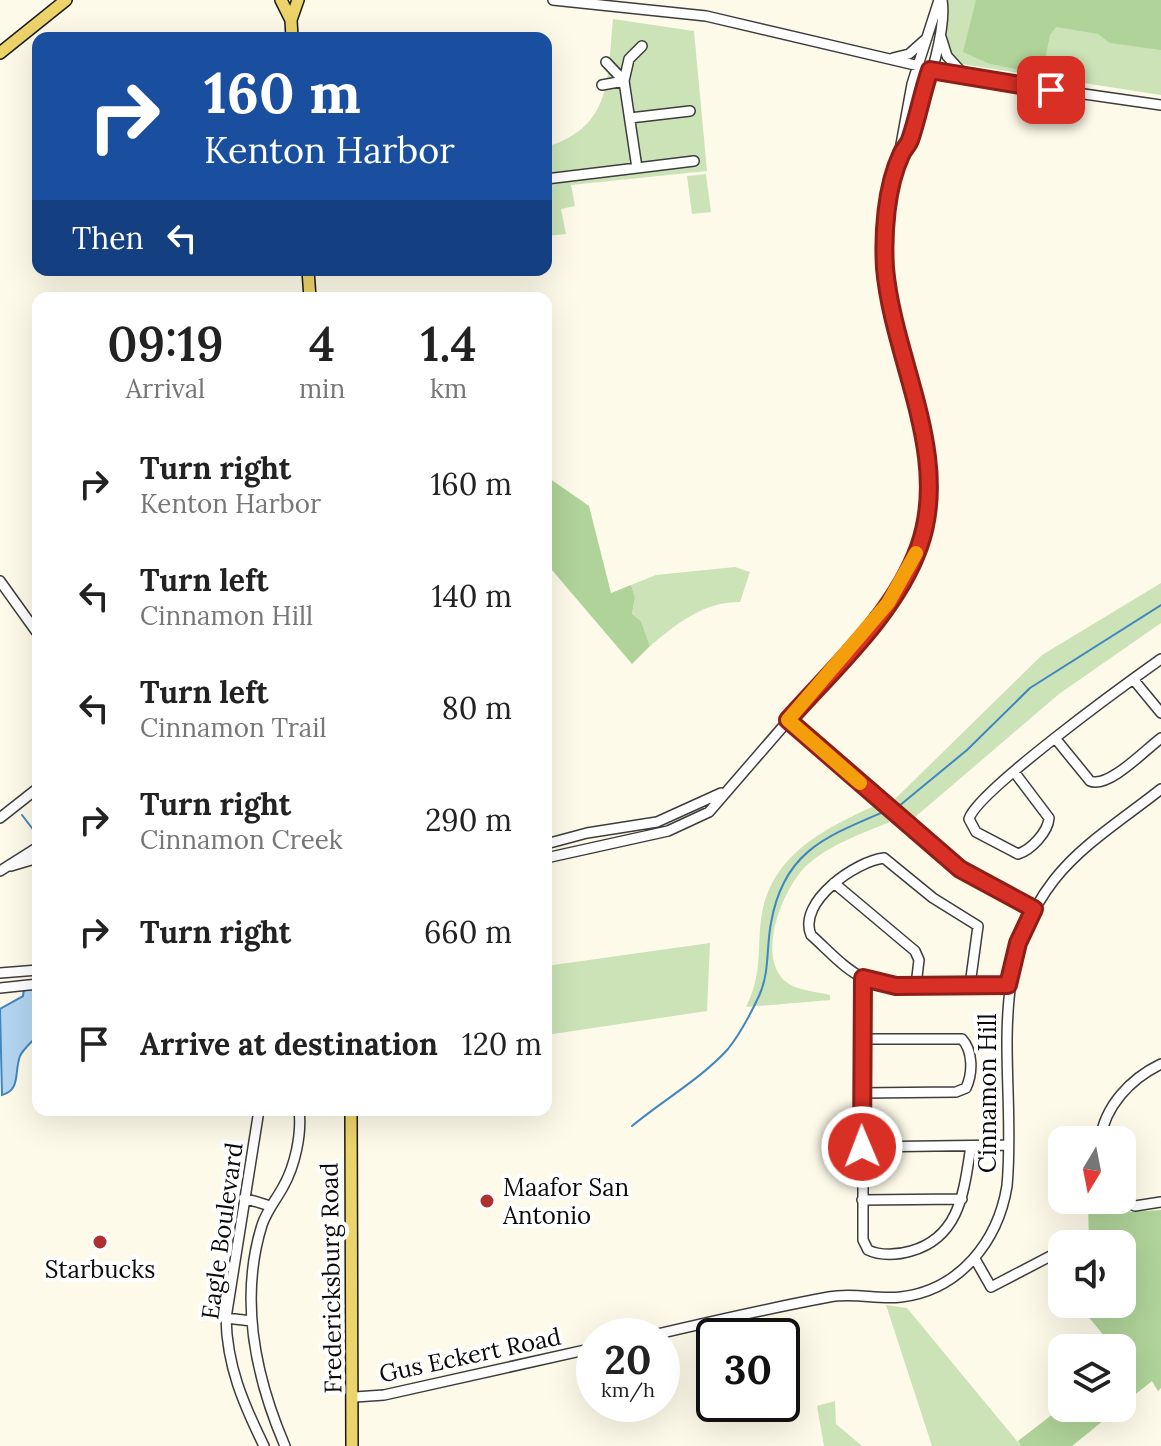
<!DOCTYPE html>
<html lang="en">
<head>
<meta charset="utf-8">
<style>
  :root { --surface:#fff; --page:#f6f6f6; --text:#222; --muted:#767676 }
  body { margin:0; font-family:Lora,serif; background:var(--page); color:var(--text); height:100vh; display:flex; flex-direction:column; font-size:30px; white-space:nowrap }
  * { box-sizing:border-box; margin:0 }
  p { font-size:26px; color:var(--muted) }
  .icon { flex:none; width:44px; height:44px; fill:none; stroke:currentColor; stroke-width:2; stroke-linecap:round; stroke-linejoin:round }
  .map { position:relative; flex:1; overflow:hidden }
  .details { position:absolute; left:32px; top:292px; width:520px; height:824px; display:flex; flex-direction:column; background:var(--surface); border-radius:16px; box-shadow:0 8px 32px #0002 }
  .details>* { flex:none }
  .banner { position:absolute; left:32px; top:32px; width:520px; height:244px; border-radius:16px; box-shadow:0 8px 32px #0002; background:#1a4fa0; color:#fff; overflow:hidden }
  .needle { width:52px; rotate:190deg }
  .controls { position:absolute; left:1048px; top:1126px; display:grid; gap:16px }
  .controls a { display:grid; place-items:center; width:88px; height:88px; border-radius:16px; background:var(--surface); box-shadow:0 8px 32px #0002; font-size:40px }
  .speed { position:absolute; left:576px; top:1318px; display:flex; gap:16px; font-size:40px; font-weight:700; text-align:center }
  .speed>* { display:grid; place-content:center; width:104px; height:104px; border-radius:50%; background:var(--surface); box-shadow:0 8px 32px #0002; line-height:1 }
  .speed small { font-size:20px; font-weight:400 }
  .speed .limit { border:4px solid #111; border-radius:12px; background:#fff; color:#111 }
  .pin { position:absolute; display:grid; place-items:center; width:68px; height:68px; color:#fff; margin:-34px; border-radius:16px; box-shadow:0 4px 12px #0006 }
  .me { position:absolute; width:88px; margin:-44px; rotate:359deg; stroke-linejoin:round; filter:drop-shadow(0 0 6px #0008) }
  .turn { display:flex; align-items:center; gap:28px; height:168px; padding:0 40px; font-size:36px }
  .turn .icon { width:104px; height:104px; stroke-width:2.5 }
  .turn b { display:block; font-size:56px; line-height:68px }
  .then { display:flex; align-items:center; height:76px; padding:0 40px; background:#0003; gap:16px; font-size:30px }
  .eta { display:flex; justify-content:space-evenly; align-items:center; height:136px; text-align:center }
  .eta b { font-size:48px; font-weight:600; line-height:56px }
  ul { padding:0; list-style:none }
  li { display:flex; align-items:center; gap:24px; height:112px; padding:0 40px }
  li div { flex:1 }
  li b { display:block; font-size:30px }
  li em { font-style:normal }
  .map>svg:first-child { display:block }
  .green { fill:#cbe3b7 }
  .forest { fill:#afd398 }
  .water { fill:#b3d5f0; stroke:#4086c0; stroke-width:2 }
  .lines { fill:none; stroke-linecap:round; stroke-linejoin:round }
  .stream { stroke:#4086c0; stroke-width:2 }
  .minor-casing { stroke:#3d3d3d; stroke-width:12 }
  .major-casing { stroke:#1b1b1b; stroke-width:14 }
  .minor { stroke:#fff; stroke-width:9 }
  .major { stroke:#ecd46a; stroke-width:11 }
  .route-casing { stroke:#8d1f18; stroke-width:20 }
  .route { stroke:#d93025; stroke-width:14 }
  .slow { stroke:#f59e0b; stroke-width:14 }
  .poi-dot { fill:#ac3130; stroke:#fff; stroke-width:3 }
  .labels { text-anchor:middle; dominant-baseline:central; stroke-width:8; stroke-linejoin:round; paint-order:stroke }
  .street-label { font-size:24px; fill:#0a0a0a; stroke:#fff }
  .poi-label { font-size:24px; fill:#0a0a0a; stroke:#fff; text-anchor:start }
</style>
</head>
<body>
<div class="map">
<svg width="1161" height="1446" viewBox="0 0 1161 1446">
  <rect width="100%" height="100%" fill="#fdfae9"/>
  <path class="green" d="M947 0H1161V95L962 64C940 51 946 23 947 0Z
    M613 19 694 31 707 171 571 185 575 206 561 209 566 234 546 236V147C613 127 607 78 613 19Z
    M706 174 711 212 692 214 687 176Z
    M735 567 750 572 740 602C703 602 678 623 650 646L641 621 632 614 635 597 631 585 656 575Z
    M1161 583V623L1059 694 914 818 893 801 1042 655Z
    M874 806 890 822C861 834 831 844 807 865 782 888 751 966 793 986 804 991 818 992 830 995V1000L746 1007C760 978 758 961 760 930 764 860 817 832 874 806Z
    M710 943 707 1011 546 1035V966Z
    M886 1305 907 1308 1021 1446H932Z
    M835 1401 836 1424 862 1446H824L817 1406Z"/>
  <path class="forest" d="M976 0H1161V50L1110 43 1098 34 1056 27 1050 35 1042 74 990 64 963 52Z
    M546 476 589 506 611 593 631 585 635 597 632 614 641 621 650 646 632 664 546 563Z
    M1088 1200H1111L1131 1212 1161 1210V1388L1158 1391 1152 1381 1122 1405V1348H1114L1078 1304H1122V1244H1089Z
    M1062 1407V1408H1119L1072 1446H1021L1018 1441Z"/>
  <path class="water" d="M24 989H38V1035C32 1042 24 1048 20 1056 14 1072 21 1090 2 1095L0 1009 23 996Z"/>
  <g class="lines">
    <path class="stream" d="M899 806 967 750 1030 688 1161 605
      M22 815 35 832
      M632 1126C662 1101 702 1078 728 1049 740 1034 751 1013 759 996 770 972 766 948 771 923 783 854 822 838 881 813"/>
    <defs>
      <path id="minor" d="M553 0 706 16 966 77 1161 105
        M941 37 947 56 966 77
        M642 46 629 59 624 81 637 168 694 161
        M893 58 909 54 927 38
        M606 62 624 81
        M602 85 624 81
        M630 118 690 111
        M901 155 909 144C920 107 948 35 942 0
        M546 179 637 168
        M0 581 38 634
        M1133 679 1161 713
        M788 720 960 869 1034 909
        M1055 738 1090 781C1108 789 1145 750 1161 738
        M1015 773 1049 818C1048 832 1031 850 1018 854L976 832 969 819C976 792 1130 681 1161 659
        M0 818 38 788
        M546 844 587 833 657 822 721 793
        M546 858 668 831 709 812 870 626 909 570 923 532 928 470 887 284 885 232 912 84 939 0
        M11 866 38 858
        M0 871 38 847
        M834 883 915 951 919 960 916 985
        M0 973 38 970
        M863 978V1240L868 1250C880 1256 898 1255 911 1251 961 1237 964 1189 971 1146
        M970 985 978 926 933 898 884 858C856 861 797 902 811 935 828 950 844 969 865 979 894 993 973 985 1008 985
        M0 988 38 984
        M861 1039H962C973 1051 973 1073 966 1088L956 1092 861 1093
        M259 1110 226 1318C227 1366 243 1403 264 1446
        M1100 1140C1105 1106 1130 1079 1161 1064
        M862 1147 1008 1145
        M244 1198 270 1206
        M862 1200 962 1199
        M1121 1200 1135 1206 1161 1202
        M1073 1244 1088 1236
        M975 1259 991 1287 1062 1250
        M226 1318 252 1321
        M649 1336C709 1322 769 1308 829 1297 854 1292 877 1300 901 1297 960 1290 998 1241 1007 1186 1017 1079 982 972 1054 880 1082 844 1126 817 1161 789
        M355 1397 384 1395 594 1348
        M285 1446C255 1376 239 1299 262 1225 267 1210 276 1200 283 1187 295 1166 302 1134 299 1110"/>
      <path id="major" d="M281 0 291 20
        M292 38 291 20 298 0
        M0 53 66 0
        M308 270 310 298
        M351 1110 352 1446"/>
    </defs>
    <use href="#minor" class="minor-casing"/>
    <use href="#major" class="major-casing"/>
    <use href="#minor" class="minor"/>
    <use href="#major" class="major"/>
  </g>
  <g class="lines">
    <defs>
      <path id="route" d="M862 1147 863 978 896 986 1008 985 1018 943 1034 909 960 869 788 720C834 668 895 614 919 547 952 455 893 360 885 268 883 234 886 187 901 155 903 149 908 146 910 140 918 117 922 93 930 70L1051 90"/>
    </defs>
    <use href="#route" class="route-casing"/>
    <use href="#route" class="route"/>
    <path class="slow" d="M860 783 788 720 888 603 916 553"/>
  </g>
  <g class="poi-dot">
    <circle cx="487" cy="1201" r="8"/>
    <circle cx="100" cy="1242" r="8"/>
  </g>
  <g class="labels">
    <g class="street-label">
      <text transform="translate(987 1093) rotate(-90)">Cinnamon Hill</text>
      <text transform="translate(222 1231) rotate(-82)">Eagle Boulevard</text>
      <text transform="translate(331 1278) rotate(-91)">Fredericksburg Road</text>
      <text transform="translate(470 1355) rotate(-12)">Gus Eckert Road</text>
    </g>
    <g class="poi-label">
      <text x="503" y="1187">Maafor San<tspan x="503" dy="28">Antonio</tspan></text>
      <text x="100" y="1269" text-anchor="middle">Starbucks</text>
    </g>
  </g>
</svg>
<div class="controls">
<a><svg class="needle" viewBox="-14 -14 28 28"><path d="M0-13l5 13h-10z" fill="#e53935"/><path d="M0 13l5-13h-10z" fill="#767676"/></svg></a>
<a><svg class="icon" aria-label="sound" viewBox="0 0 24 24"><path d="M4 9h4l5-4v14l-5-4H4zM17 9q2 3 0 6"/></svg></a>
<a><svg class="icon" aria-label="layers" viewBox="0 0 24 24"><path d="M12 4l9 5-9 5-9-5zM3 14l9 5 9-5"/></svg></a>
</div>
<div class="speed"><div>20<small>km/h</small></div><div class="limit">30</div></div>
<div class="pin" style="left:1051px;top:90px;background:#d93025"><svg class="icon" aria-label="arrive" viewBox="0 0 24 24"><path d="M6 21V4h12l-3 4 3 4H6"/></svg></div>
<svg class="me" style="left:862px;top:1147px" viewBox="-20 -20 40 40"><circle r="17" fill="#d93025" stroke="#fff" stroke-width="3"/><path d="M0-11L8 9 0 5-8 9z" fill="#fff"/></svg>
<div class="banner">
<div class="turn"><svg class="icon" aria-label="right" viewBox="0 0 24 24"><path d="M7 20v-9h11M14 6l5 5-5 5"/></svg><div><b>160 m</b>Kenton Harbor</div></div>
<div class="then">Then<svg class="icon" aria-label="left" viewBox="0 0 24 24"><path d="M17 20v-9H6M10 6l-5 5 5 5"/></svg></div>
</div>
<section class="details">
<div class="eta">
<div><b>09:19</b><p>Arrival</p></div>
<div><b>4</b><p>min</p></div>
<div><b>1.4</b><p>km</p></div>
</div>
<ul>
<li><svg class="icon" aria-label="right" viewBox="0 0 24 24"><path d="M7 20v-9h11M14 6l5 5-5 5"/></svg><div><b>Turn right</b><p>Kenton Harbor</p></div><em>160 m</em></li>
<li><svg class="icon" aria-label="left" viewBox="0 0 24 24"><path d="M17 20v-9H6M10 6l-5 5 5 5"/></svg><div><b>Turn left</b><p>Cinnamon Hill</p></div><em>140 m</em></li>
<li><svg class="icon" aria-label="left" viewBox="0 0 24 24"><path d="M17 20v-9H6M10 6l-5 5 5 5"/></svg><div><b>Turn left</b><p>Cinnamon Trail</p></div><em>80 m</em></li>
<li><svg class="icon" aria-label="right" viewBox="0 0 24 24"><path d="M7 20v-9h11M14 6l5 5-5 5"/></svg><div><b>Turn right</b><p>Cinnamon Creek</p></div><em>290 m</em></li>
<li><svg class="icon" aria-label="right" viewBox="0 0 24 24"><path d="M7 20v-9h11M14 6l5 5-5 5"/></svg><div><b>Turn right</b></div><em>660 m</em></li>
<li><svg class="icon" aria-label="arrive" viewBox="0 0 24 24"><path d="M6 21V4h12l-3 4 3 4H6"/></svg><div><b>Arrive at destination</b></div><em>120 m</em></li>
</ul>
</section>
</div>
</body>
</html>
